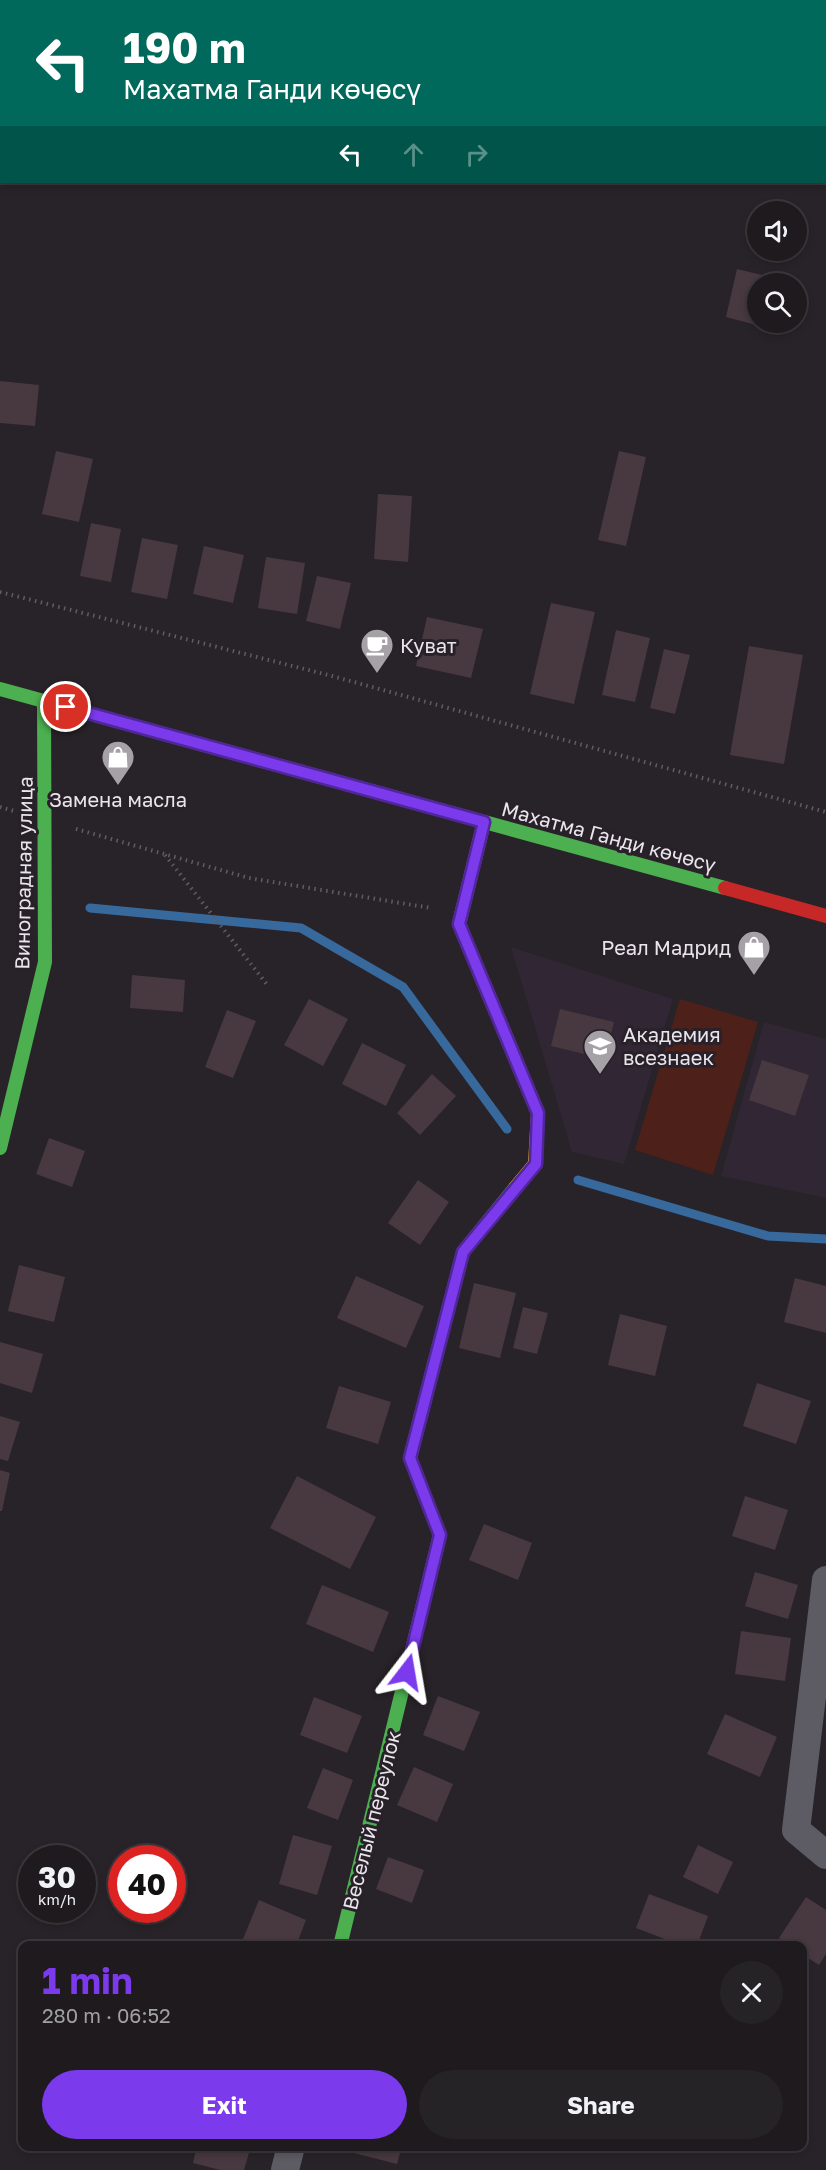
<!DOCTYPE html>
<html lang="en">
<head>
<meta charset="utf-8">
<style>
  :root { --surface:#1e1a1e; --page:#262327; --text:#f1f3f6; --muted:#a1a1a4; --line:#3c383c; --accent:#7c3aed }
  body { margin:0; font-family:"Golos Text",sans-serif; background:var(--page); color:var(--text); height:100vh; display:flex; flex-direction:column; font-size:22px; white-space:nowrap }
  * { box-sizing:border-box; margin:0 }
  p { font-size:20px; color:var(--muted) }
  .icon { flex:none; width:33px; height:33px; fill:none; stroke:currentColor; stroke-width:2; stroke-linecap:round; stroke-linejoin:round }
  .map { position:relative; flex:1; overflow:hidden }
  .side { position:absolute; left:18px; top:1941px; width:789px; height:210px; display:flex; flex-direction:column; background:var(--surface); border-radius:12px; box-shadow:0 3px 9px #0003,0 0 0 2px var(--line) }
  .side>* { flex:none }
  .guide { position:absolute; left:0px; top:0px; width:826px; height:183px; box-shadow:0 3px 9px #0003,0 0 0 2px var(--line); background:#00695c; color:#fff; overflow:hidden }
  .fabs { position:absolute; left:747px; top:201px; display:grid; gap:12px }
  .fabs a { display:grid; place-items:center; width:60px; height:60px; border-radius:50%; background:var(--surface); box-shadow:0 3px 9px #0003,0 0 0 2px var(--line); font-size:30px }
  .speed { position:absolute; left:18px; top:1845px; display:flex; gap:12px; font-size:30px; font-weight:700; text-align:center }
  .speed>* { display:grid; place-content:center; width:78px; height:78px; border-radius:50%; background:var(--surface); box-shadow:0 3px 9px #0003,0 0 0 2px var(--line); line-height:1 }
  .speed small { font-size:15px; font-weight:400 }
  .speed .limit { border:9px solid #d22; background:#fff; color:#111 }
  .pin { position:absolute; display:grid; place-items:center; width:51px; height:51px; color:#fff; margin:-26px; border:3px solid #fff; border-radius:50%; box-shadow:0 2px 6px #0007 }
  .me { position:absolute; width:66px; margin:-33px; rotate:14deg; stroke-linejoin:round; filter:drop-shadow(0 0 4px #0008) }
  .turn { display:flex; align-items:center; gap:21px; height:126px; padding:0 24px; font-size:27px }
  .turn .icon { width:78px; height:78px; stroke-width:2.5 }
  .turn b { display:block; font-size:42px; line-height:51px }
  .lanes { display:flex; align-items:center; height:57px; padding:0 24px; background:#0003; justify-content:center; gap:30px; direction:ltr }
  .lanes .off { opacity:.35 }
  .round { display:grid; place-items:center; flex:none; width:63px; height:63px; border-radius:32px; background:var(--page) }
  .head { display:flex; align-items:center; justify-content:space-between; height:102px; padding:0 24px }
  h1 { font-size:36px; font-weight:700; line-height:45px; color:var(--accent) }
  .button { display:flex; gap:12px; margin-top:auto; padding:12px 24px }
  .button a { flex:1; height:69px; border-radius:36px; background:var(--accent); color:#fff; font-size:24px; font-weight:700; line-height:69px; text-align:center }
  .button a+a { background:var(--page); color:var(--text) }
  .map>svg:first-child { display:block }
  .built { fill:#312633 }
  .green { fill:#4e201a }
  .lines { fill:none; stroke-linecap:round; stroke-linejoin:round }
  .stream { stroke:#38699c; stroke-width:9 }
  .building { fill:#483840 }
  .path { stroke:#5f5d64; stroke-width:4; stroke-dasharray:1.5 4.5; stroke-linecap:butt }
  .street { stroke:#5d5c65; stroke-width:28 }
  .fast { stroke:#4caf50; stroke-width:14 }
  .slow { stroke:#ffc107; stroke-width:14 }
  .jam { stroke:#c62828; stroke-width:14 }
  .route-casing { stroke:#51269a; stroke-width:15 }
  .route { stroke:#7c3aed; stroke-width:10 }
  .labels { text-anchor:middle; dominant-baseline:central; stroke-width:6; stroke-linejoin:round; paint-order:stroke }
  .poi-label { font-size:20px; fill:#eae5eb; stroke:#29212a; text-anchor:start }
  .street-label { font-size:20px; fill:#eae5eb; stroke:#29212a }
</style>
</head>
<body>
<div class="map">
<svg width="826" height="2170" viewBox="0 0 826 2170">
  <rect width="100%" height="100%" fill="#282328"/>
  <path class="built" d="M511 947 673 999 624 1164 572 1152Z
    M764 1022 826 1039V1198L721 1176Z"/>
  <path class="green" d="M680 999 758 1022 713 1175 635 1150Z"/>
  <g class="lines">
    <path class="stream" d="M90 908 301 928 403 987 507 1129
      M578 1180 768 1236 826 1239"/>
  </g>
  <path class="building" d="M737 269 779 279 778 284H758V322H769L768 328 726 317Z
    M0 381 39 385 35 426 0 423Z
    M56 451 93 459 79 522 42 514Z
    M619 451 646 457 626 546 598 540Z
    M378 494 412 496 408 562 374 559Z
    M91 523 121 529 111 582 80 576Z
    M142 538 178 545 167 599 131 592Z
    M204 546 244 555 233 603 193 594Z
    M266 557 305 563 297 614 258 608Z
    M317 576 351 583 340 629 306 621Z
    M551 603 595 612 574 704 530 694Z
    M427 617 483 629 471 678 416 666Z
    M616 630 650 638 635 702 602 695Z
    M749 646 803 655 784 764 730 755Z
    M664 649 690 655 675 714 650 708Z
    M132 975 185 980 183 1012 130 1008Z
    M309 999 348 1019 323 1066 284 1045Z
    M560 1009 614 1022 605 1059 551 1046Z
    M227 1010 256 1021 233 1078 205 1067Z
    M362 1043 406 1065 386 1106 342 1084Z
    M762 1060 809 1075 795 1116 749 1100Z
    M432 1074 456 1096 420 1135 397 1113Z
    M49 1138 85 1151 72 1187 36 1174Z
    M418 1180 449 1202 420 1245 388 1223Z
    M19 1265 65 1277 54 1322 8 1311Z
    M356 1276 424 1306 406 1348 337 1318Z
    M795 1278 826 1286V1333L784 1322Z
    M474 1283 516 1293 500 1358 459 1348Z
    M523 1307 548 1313 537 1354 513 1348Z
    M620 1314 667 1326 655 1376 608 1365Z
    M0 1342 43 1354 32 1393 0 1383Z
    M757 1383 811 1401 796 1444 743 1426Z
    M339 1386 391 1402 378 1444 326 1428Z
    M0 1416 20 1422 8 1461 0 1459Z
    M0 1470 10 1473 2 1511H0Z
    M297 1476 376 1517 350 1569 270 1528Z
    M745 1496 788 1510 775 1550 732 1536Z
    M484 1524 532 1543 518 1580 469 1560Z
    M755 1572 798 1585 788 1619 745 1606Z
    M322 1585 389 1612 373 1652 306 1624Z
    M741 1631 791 1638 785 1681 735 1674Z
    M438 1696 480 1712 464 1751 423 1735Z
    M314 1697 362 1716 347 1753 300 1735Z
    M725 1714 777 1737 760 1777 707 1754Z
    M414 1767 453 1784 437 1822 397 1805Z
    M323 1768 353 1780 338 1820 307 1808Z
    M293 1835 332 1846 317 1895 279 1884Z
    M698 1845 733 1862 718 1894 683 1877Z
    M388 1857 424 1870 412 1903 376 1889Z
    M649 1894 708 1916 697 1946H683L636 1928Z
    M806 1897 826 1910V1954L819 1965 802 1954V1946H790L779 1938Z
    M259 1900 306 1920 296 1946H258L243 1939Z
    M197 2146H251L244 2170H220L193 2163Z
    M326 2146H402L397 2164Z"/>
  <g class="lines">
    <path class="path" d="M0 592 332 676 826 812
      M0 807 14 811
      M76 829 249 878 431 908
      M165 855 269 987"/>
    <path class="street" d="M624 0 634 2
      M825 30H826
      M826 1580 796 1830 826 1855
      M285 2170 291 2146"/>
    <path class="fast" d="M0 689 725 888
      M0 1148 45 962 44 701
      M340 1946 440 1535 410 1458 463 1252 515 1188"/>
    <path class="slow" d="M484 822 459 924 538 1113 535 1164 515 1188"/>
    <path class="jam" d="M725 888 826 916"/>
  </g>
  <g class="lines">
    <defs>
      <path id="route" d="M66 707 484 822 459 924 538 1113 536 1164 463 1252 410 1458 440 1535 407 1672"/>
    </defs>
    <use href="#route" class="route-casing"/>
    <use href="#route" class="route"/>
  </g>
  <defs>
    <symbol id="cafe-pin" viewBox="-11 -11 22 30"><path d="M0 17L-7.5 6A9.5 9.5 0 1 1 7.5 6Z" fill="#a6a1a7" stroke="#29212a"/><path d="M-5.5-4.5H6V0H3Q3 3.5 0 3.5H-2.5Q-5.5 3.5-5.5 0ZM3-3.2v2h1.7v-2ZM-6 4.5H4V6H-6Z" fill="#fff"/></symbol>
    <symbol id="shop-pin" viewBox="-11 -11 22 30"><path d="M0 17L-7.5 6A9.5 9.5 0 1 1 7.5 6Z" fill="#a6a1a7" stroke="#29212a"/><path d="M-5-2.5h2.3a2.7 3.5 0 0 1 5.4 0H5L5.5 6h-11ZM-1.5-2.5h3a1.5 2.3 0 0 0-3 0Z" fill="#fff"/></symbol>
    <symbol id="school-pin" viewBox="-11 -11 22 30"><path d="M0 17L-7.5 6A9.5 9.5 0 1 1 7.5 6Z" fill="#a6a1a7" stroke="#29212a"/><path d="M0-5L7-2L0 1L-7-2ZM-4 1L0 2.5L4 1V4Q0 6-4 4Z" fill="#fff"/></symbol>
  </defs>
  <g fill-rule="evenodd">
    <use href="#cafe-pin" x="358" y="626" width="38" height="52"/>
    <use href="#shop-pin" x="99" y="738" width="38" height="52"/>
    <use href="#shop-pin" x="735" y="928" width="38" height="52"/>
    <use href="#school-pin" x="581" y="1027" width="38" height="52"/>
  </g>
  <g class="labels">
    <g class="poi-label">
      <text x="400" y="645">Куват</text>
      <text x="118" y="799" text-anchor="middle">Замена масла</text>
      <text x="731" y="947" text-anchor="end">Реал Мадрид</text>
      <text x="623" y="1034">Академия<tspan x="623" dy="23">всезнаек</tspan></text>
    </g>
    <g class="street-label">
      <text transform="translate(609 836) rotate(15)">Махатма Ганди көчөсү</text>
      <text transform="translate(23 873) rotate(-89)">Виноградная улица</text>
      <text transform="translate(371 1820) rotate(-76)">Веселый переулок</text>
    </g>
  </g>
</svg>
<div class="fabs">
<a><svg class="icon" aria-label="sound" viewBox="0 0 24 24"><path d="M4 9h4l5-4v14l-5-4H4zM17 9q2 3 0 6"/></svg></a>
<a><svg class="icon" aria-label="search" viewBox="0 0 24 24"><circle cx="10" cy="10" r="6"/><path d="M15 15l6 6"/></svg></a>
</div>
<div class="speed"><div>30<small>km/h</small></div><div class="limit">40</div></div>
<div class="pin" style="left:66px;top:707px;background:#d93025"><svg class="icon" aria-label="arrive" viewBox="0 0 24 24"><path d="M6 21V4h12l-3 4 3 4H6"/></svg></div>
<svg class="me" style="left:407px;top:1672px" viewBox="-20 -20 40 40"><path d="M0-17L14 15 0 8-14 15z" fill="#7c3aed" stroke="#fff" stroke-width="4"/></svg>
<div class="guide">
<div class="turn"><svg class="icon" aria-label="left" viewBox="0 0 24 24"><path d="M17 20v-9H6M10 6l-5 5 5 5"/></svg><div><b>190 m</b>Махатма Ганди көчөсү</div></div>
<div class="lanes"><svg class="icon" aria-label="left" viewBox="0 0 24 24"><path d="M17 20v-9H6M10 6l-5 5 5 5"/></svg><svg class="icon off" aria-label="ahead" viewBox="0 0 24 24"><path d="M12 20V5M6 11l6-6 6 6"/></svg><svg class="icon off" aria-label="right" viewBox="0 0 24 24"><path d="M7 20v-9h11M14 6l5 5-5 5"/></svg></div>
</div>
<section class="side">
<div class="head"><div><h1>1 min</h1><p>280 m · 06:52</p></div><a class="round"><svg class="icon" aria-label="close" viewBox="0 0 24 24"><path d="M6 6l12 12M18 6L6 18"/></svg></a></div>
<div class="button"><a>Exit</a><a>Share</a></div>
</section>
</div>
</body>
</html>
